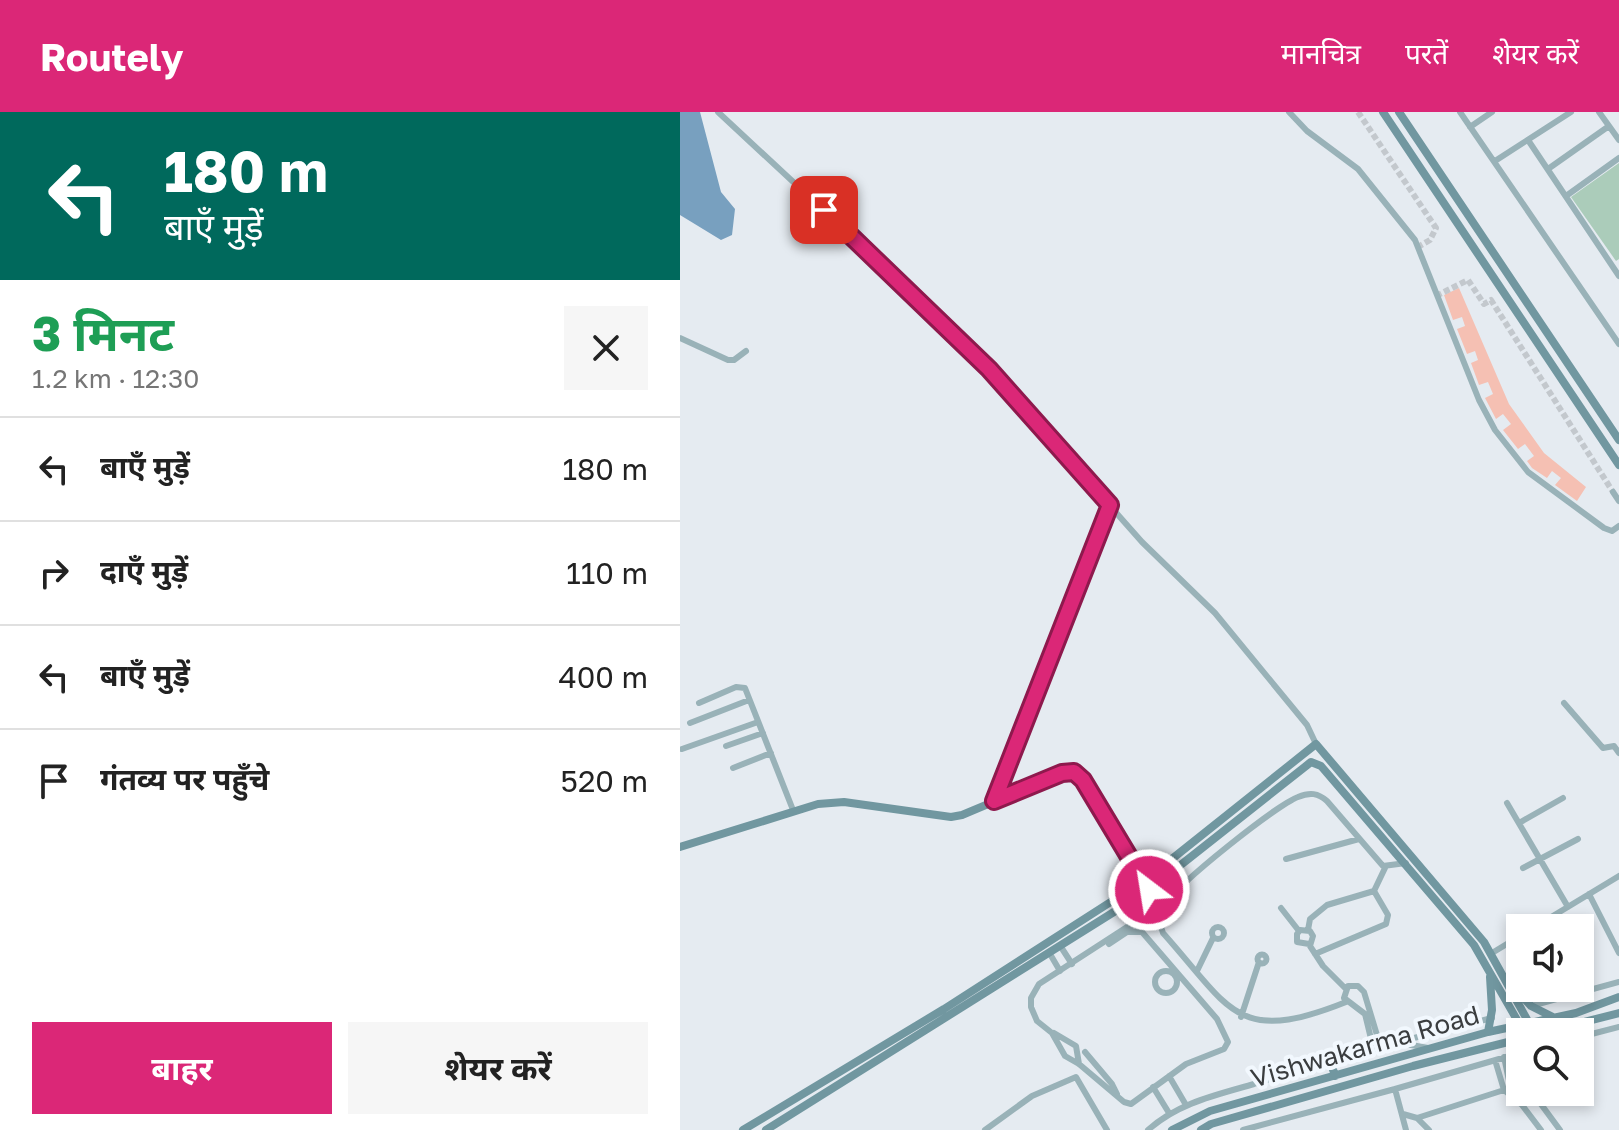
<!DOCTYPE html>
<html lang="hi">
<head>
<meta charset="utf-8">
<style>
  :root { --surface:#fff; --page:#f6f6f6; --text:#222; --muted:#767676; --line:#e0e0e0; --accent:#db2777 }
  body { margin:0; font-family:"Golos Text","Noto Sans Devanagari",sans-serif; background:var(--page); color:var(--text); height:100vh; display:flex; flex-direction:column; font-size:30px; white-space:nowrap }
  * { box-sizing:border-box; margin:0 }
  p { font-size:26px; color:var(--muted) }
  .icon { flex:none; width:44px; height:44px; fill:none; stroke:currentColor; stroke-width:2; stroke-linecap:round; stroke-linejoin:round }
  .map { position:relative; flex:1; overflow:hidden }
  .sheet { display:flex; flex-direction:column; background:var(--surface); width:680px }
  .sheet>* { flex:none }
  .banner { background:#00695c; color:#fff; overflow:hidden }
  .tools { position:absolute; left:826px; top:802px; display:grid; gap:16px }
  .tools a { display:grid; place-items:center; width:88px; height:88px; border-radius:0px; background:var(--surface); box-shadow:0 4px 12px #0003; font-size:40px }
  .pin { position:absolute; display:grid; place-items:center; width:68px; height:68px; color:#fff; margin:-34px; border-radius:16px; box-shadow:0 4px 12px #0006 }
  .me { position:absolute; width:88px; margin:-44px; rotate:329deg; stroke-linejoin:round; filter:drop-shadow(0 0 6px #0008) }
  .turn { display:flex; align-items:center; gap:28px; height:168px; padding:0 32px; font-size:36px }
  .turn .icon { width:104px; height:104px; stroke-width:2.5 }
  .turn b { display:block; font-size:56px; line-height:68px }
  .round { display:grid; place-items:center; flex:none; width:84px; height:84px; border-radius:0px; background:var(--page) }
  .headline { display:flex; align-items:center; justify-content:space-between; height:136px; padding:0 32px }
  h1 { font-size:48px; font-weight:700; line-height:60px; color:#1e9e55 }
  .cta { display:flex; gap:16px; margin-top:auto; padding:16px 32px }
  .cta a { flex:1; height:92px; border-radius:0px; background:var(--accent); color:#fff; font-size:32px; font-weight:700; line-height:92px; text-align:center }
  .cta a+a { background:var(--page); color:var(--text) }
  ul { padding:0; list-style:none }
  li { display:flex; align-items:center; gap:24px; height:104px; padding:0 32px; border-top:2px solid var(--line) }
  li div { flex:1 }
  li b { display:block; font-size:30px }
  li em { font-style:normal }
  header { display:flex; align-items:center; gap:48px; box-sizing:border-box; height:112px; padding:0 40px; background:var(--accent); color:#fff }
  header strong { font-size:38px }
  nav { display:flex; gap:44px; margin-inline-start:auto; font-size:28px }
  main { display:flex; flex:1; min-height:0 }
  .map>svg:first-child { display:block }
  .green { fill:#abccba }
  .water { fill:#78a0bf }
  .building { fill:#f5c0b3 }
  .lines { fill:none; stroke-linecap:round; stroke-linejoin:round }
  .street-tunnel { stroke:#c3c8cd; stroke-width:6; stroke-dasharray:6 3; stroke-linecap:butt }
  .street { stroke:#99b2b8; stroke-width:6 }
  .secondary { stroke:#7197a0; stroke-width:8 }
  .route-casing { stroke:#8e194d; stroke-width:20 }
  .route { stroke:#db2777; stroke-width:14 }
  .labels { text-anchor:middle; dominant-baseline:central; stroke-width:8; stroke-linejoin:round; paint-order:stroke }
  .street-label { font-size:26px; fill:#3a3d3f; stroke:#f2f8fe }
</style>
</head>
<body>
<header>
<strong>Routely</strong>
<nav><a>मानचित्र</a><a>परतें</a><a>शेयर करें</a></nav>
</header>
<main>
<section class="sheet">
<div class="banner">
<div class="turn"><svg class="icon" aria-label="left" viewBox="0 0 24 24"><path d="M17 20v-9H6M10 6l-5 5 5 5"/></svg><div><b>180 m</b>बाएँ मुड़ें</div></div>
</div>
<div class="headline"><div><h1>3 मिनट</h1><p>1.2 km · 12:30</p></div><a class="round"><svg class="icon" aria-label="close" viewBox="0 0 24 24"><path d="M6 6l12 12M18 6L6 18"/></svg></a></div>
<ul>
<li><svg class="icon" aria-label="left" viewBox="0 0 24 24"><path d="M17 20v-9H6M10 6l-5 5 5 5"/></svg><div><b>बाएँ मुड़ें</b></div><em>180 m</em></li>
<li><svg class="icon" aria-label="right" viewBox="0 0 24 24"><path d="M7 20v-9h11M14 6l5 5-5 5"/></svg><div><b>दाएँ मुड़ें</b></div><em>110 m</em></li>
<li><svg class="icon" aria-label="left" viewBox="0 0 24 24"><path d="M17 20v-9H6M10 6l-5 5 5 5"/></svg><div><b>बाएँ मुड़ें</b></div><em>400 m</em></li>
<li><svg class="icon" aria-label="arrive" viewBox="0 0 24 24"><path d="M6 21V4h12l-3 4 3 4H6"/></svg><div><b>गंतव्य पर पहुँचे</b></div><em>520 m</em></li>
</ul>
<div class="cta"><a>बाहर</a><a>शेयर करें</a></div>
</section>
<div class="map">
<svg width="939" height="1018" viewBox="0 0 939 1018">
  <rect width="100%" height="100%" fill="#e5ebf1"/>
  <path class="green" d="M939 51V147L936 149 891 85Z"/>
  <path class="water" d="M0 0H20L41 80 55 97 52 123 41 128 0 103Z"/>
  <path class="building" d="M779 176 829 292 864 341 906 375 897 389 875 373 881 366 872 359 867 366 852 356 847 349 854 344 845 332 838 337 823 318 831 312 823 302 816 307 805 286 813 282 808 270 799 273 791 251 798 248 795 239 787 242 777 217 785 214 782 205 773 208 764 183Z"/>
  <g class="lines">
    <path class="street-tunnel" d="M678 0 756 116 750 128 738 135
      M756 184 788 168 804 192 811 188 933 380"/>
    <path class="street" d="M38 0 224 173 309 257 462 430 535 501 627 613 636 632
      M609 0 627 19 678 57 735 128 799 288 815 318 848 360 924 416 932 419 939 414
      M780 0 939 232
      M919 0 939 28
      M790 15 812 0
      M848 28 939 164
      M815 49 891 0
      M868 57 929 14
      M886 84 939 46
      M0 226 48 248H54L66 239
      M933 380 939 389
      M19 591 56 575 65 576 113 698
      M884 591 923 636 934 634 939 641
      M10 611 69 588
      M46 634 83 621
      M2 637 78 610
      M53 656 91 641
      M314 689 430 393
      M827 691 888 795
      M839 711 883 686
      M606 747 679 727
      M843 756 898 727
      M909 782 939 841
      M601 796 619 819
      M456 813 537 907 548 930 544 937 506 952 451 992 444 990 399 952 385 944 372 921 357 909 351 895V886L359 872 447 815Z
      M532 821a6 6 0 1 1 12 0a6 6 0 1 1-12 0Z
      M853 816 939 764
      M628 818 630 807 647 793 694 779 705 756
      M429 832 447 820H461
      M629 832 617 830V822L620 818 630 819 633 824 630 834 643 854 666 877
      M381 835 392 852
      M812 841 840 824
      M370 842 380 859
      M635 842 706 812 708 803 694 779
      M577.5 847a4.5 4.5 0 1 1 9 0a4.5 4.5 0 1 1-9 0Z
      M517 859 533 826
      M475 870a11 11 0 1 1 22 0a11 11 0 1 1-22 0Z
      M666 890C556 934 551 897 483 821 479 811 482 800 487 791 498 771 597 693 618 685 630 680 638 681 647 689L703 754 726 751
      M851 894 939 870
      M561 905 579 850
      M374 921 396 934 399 952
      M900 925 939 915
      M720 931 748 936
      M693 935 685 902 664 886 668 874H678L684 880 700 933
      M405 940 432 972 437 982
      M836 942 840 956
      M824 945 832 983
      M815 948 824 978 842 993 861 1018
      M489 964 506 993
      M473 975 489 1001
      M852 980 880 1018
      M723 1002 737 1006 749 1018
      M737 1006 824 978
      M305 1018 352 984 396 965 427 1018
      M468 1018C498 991 536 983 574 972 653 947 731 926 812 906
      M563 1018 715 977
      M726 1018 715 977 840 941"/>
    <path class="secondary" d="M703 0 939 353
      M719 0 939 328
      M0 735 138 692 164 690 271 705 282 703 382 661 394 660 403 668 465 771
      M839 881 851 894 873 905
      M808 920 812 898 810 865
      M865 920 939 901
      M650 948 655 964
      M63 1018 264 897 468 766 636 632 804 830 854 920
      M86 1018 469 778 631 650 641 654 794 833 844 920
      M492 1018 530 999 808 920 896 901 939 885
      M521 1018 531 1012 733 954 840 927"/>
  </g>
  <g class="lines">
    <defs>
      <path id="route" d="M144 98 309 257 430 393 314 689 382 661 394 660 403 668 469 778"/>
    </defs>
    <use href="#route" class="route-casing"/>
    <use href="#route" class="route"/>
  </g>
  <g class="labels">
    <g class="street-label">
      <text transform="translate(685 934) rotate(-16)">Vishwakarma Road</text>
    </g>
  </g>
</svg>
<div class="tools">
<a><svg class="icon" aria-label="sound" viewBox="0 0 24 24"><path d="M4 9h4l5-4v14l-5-4H4zM17 9q2 3 0 6"/></svg></a>
<a><svg class="icon" aria-label="search" viewBox="0 0 24 24"><circle cx="10" cy="10" r="6"/><path d="M15 15l6 6"/></svg></a>
</div>
<div class="pin" style="left:144px;top:98px;background:#d93025"><svg class="icon" aria-label="arrive" viewBox="0 0 24 24"><path d="M6 21V4h12l-3 4 3 4H6"/></svg></div>
<svg class="me" style="left:469px;top:778px" viewBox="-20 -20 40 40"><circle r="17" fill="#db2777" stroke="#fff" stroke-width="3"/><path d="M0-11L8 9 0 5-8 9z" fill="#fff"/></svg>
</div>
</main>
</body>
</html>
